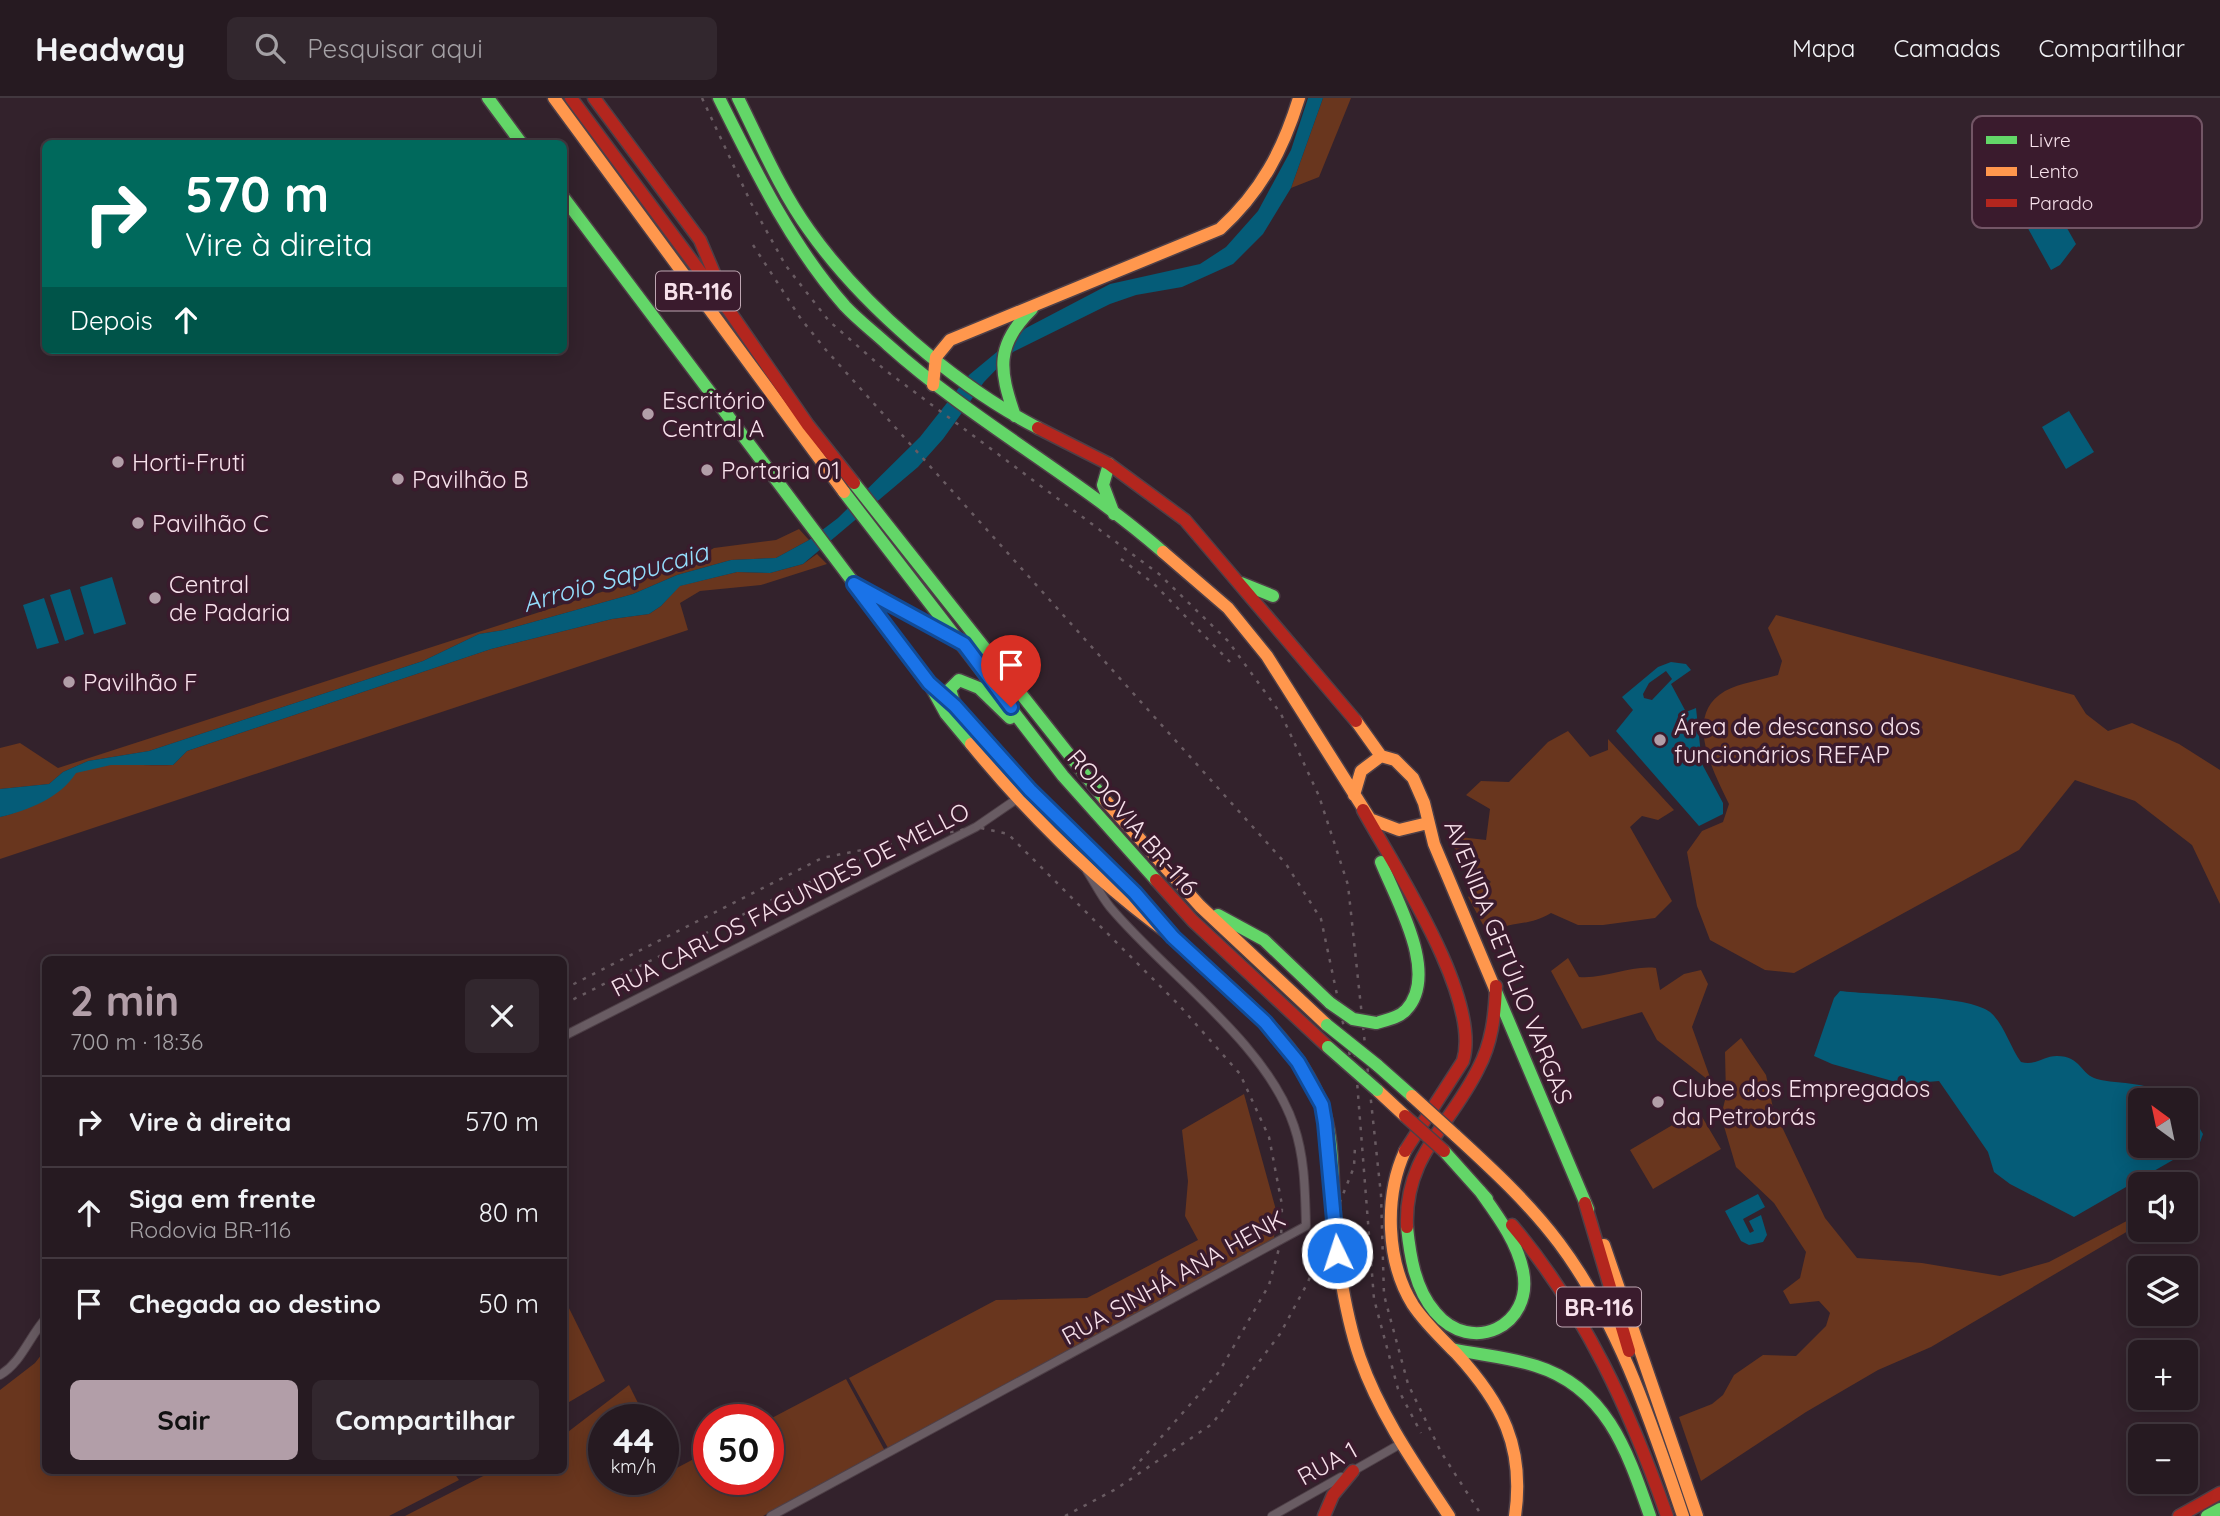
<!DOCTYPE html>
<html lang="pt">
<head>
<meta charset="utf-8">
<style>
  :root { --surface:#261a21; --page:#32272e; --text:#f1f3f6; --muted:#a4a1a5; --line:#42383f; --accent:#b29ea8 }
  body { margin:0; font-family:Quicksand,sans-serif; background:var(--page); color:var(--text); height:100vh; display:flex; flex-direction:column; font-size:26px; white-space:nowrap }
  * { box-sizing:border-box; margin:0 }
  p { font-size:23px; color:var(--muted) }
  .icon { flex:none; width:38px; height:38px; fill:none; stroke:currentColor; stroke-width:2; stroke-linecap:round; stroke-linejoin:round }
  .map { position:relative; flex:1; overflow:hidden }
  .side { position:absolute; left:42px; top:858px; width:525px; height:518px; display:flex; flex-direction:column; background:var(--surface); border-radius:10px; box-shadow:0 4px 18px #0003,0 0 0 2px var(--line) }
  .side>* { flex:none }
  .hud { position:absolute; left:42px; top:42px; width:525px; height:214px; border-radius:10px; box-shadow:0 4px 18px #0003,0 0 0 2px var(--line); background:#00695c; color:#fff; overflow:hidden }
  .needle { width:46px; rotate:327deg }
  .tools { position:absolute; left:2128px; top:990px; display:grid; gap:14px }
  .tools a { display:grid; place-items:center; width:70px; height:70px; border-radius:10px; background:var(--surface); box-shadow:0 4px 18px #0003,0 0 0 2px var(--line); font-size:35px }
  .speed { position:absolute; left:588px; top:1306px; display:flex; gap:14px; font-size:35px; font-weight:700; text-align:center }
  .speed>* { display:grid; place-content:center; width:91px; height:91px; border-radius:50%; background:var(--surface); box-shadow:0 4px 18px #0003,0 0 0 2px var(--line); line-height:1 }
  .speed small { font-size:18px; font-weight:400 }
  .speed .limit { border:10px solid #d22; background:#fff; color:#111 }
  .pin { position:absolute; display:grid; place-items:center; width:60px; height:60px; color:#fff; margin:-72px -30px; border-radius:50% 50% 50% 0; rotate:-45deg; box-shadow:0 0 7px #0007 }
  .pin .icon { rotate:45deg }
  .me { position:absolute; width:77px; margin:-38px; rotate:356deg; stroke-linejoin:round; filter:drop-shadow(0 0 5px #0008) }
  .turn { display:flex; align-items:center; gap:24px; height:147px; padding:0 28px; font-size:32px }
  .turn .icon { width:91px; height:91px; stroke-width:2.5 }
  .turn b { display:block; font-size:49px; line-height:60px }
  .then { display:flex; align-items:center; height:66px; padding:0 28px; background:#0003; gap:14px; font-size:26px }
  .round { display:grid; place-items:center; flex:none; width:74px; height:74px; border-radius:10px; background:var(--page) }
  .summary { display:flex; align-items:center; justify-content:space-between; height:119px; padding:0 28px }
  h1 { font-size:42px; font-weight:700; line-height:52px; color:var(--accent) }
  .button { display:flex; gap:14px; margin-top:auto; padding:14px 28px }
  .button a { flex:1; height:80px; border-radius:10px; background:var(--accent); color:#111; font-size:28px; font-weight:700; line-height:80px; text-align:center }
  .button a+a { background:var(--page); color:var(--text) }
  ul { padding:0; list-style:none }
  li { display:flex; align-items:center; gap:21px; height:91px; padding:0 28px; border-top:2px solid var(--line) }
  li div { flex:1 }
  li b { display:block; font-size:26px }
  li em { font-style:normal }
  header { display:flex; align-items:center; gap:42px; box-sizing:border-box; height:98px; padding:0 35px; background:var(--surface); border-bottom:2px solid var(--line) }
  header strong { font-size:33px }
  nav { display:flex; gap:38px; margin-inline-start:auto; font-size:24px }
  .search { width:490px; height:63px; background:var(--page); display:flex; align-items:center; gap:18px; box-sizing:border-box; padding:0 24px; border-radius:10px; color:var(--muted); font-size:26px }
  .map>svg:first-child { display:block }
  .green { fill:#69361e }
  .water { fill:#055c78; fill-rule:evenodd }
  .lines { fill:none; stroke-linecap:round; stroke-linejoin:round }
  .street-casing { stroke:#4e3f47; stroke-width:10 }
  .fast-casing { stroke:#4e3f47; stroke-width:15 }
  .slow-casing { stroke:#4e3f47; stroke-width:15 }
  .jam-casing { stroke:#4e3f47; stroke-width:15 }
  .street { stroke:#695c63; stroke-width:8 }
  .fast { stroke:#63d668; stroke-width:12 }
  .slow { stroke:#ff974d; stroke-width:12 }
  .jam { stroke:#b3261e; stroke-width:12 }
  .rail { stroke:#695b62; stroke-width:2.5; stroke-dasharray:3.5 7; stroke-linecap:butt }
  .fast-bridge-casing { stroke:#4e3f47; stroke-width:15; stroke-linecap:butt }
  .slow-bridge-casing { stroke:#4e3f47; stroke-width:15; stroke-linecap:butt }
  .jam-bridge-casing { stroke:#4e3f47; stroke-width:15; stroke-linecap:butt }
  .fast-bridge { stroke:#63d668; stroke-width:12 }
  .slow-bridge { stroke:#ff974d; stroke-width:12 }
  .jam-bridge { stroke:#b3261e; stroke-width:12 }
  .route-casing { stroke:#114b97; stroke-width:18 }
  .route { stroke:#1a73e8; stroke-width:12 }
  .poi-dot { fill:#b29ea8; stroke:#3a1b2d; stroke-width:2.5 }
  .labels { text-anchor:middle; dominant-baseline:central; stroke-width:7; stroke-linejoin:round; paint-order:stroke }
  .shield { fill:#3a1b2d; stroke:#bea6b2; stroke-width:2 }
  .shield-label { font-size:23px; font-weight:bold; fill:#f7e1eb }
  .poi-label { font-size:24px; fill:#f7e1eb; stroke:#3a1b2d; text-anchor:start }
  .street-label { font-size:24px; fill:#f7e1eb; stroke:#3a1b2d }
  .water-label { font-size:26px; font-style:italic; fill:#94defd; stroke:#3a1b2d }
  .key { fill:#3a1b2d; stroke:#735666; stroke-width:2 }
  .key-label { font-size:19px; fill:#f7e1eb }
</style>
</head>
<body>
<header>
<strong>Headway</strong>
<div class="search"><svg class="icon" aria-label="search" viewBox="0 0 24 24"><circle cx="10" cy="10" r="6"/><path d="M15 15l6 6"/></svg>Pesquisar aqui</div>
<nav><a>Mapa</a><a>Camadas</a><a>Compartilhar</a></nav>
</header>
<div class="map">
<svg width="2220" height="1418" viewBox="0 0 2220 1418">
  <rect width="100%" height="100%" fill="#33222c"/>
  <path class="green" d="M1323 0H1351L1319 79 1291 90Z
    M799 431 809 442 776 460 731 462 677 477 633 496 504 532 479 536 423 563 149 653 88 663 63 674 49 686 0 691V650L20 645 58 670 645 480 694 462 714 450 776 442Z
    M817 456 827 466 761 487 700 493 680 505 688 532 0 761V719C38 710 45 690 75 675 104 661 142 669 173 667L187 653 491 551 612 521 649 516 661 508 679 488 737 474 770 475 803 466Z
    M1776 517 2074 597 2086 616 2108 633 2132 625 2179 646 2220 672V806L2192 747 2135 703 2075 682 2019 752 1794 875 1765 872 1710 842 1697 808 1687 754 1702 733 1723 724 1729 706C1714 674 1682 618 1725 593 1740 585 1761 582 1778 577L1782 563 1768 530Z
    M1568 633 1590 659 1608 652V641L1674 712 1658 722 1642 718 1630 729 1672 803 1655 820 1603 827H1578L1551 815C1525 830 1513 821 1488 836L1468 799 1491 784 1453 749 1451 738 1486 742 1490 711 1466 697 1481 683 1509 684 1548 644Z
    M1568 860 1579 879C1607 881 1630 867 1656 870L1660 892 1684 876 1701 872 1708 886 1692 929 1712 985 1657 942 1642 914 1582 931 1551 873Z
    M1741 940 1766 977 1773 1010 1825 1120 1857 1160 1922 1165 2000 1178 2049 1164 2140 1116V1126L1931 1249 1878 1272 1806 1314 1701 1383 1679 1319 1712 1306 1723 1297 1734 1277 1763 1257 1796 1258 1826 1228 1830 1215 1819 1203 1790 1206 1783 1193 1800 1180 1806 1154 1774 1105 1736 1069 1721 1018 1726 998 1725 954Z
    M1244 996 1276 1112 1274 1141 888 1350 849 1280 996 1202 1087 1200 1198 1142 1185 1118 1188 1083 1182 1032Z
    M1698 1012 1721 1051 1653 1091 1630 1052Z
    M564 1200 605 1283 564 1307Z
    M45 1252 46 1372H452L459 1382 389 1418H0V1292L35 1265Z
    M846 1281 885 1353 763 1418H405L495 1372H564V1337L629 1287 646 1321H604V1381H663V1357L671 1373 709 1353V1381H768V1322Z"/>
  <path class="water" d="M1308 0H1323L1291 90 1263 136 1233 166 1182 189 1136 197 1110 206 1013 254 984 284 943 341 918 369 803 466 770 475 737 474 680 488 661 508 649 516 612 521 491 551 187 653 173 667H111L76 675C60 700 29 712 0 719V691L49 686 63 674 88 663 149 653 423 563 479 536 504 532 633 496 677 477 731 462 776 460 809 442 838 420 920 339 969 277 1026 230 1110 186 1200 166 1226 149 1258 113 1291 52Z
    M2062 44 2092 98 2059 116 2076 146 2060 167 2051 172 1999 78Z
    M2069 313 2094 354 2066 371 2042 329Z
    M112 479 126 526 94 536 80 489Z
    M70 491 84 536 65 543 50 497Z
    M44 500 59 545 37 551 23 507Z
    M1671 564 1686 566 1691 572 1671 586 1686 614 1696 610 1702 666 1723 705V716L1699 728 1616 633 1633 612 1622 599 1658 569ZM1666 573 1672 581 1652 602 1644 600 1643 596 1649 585Z
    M1840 893C1872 897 1969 897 1990 914 2004 926 2010 949 2021 964 2036 968 2043 958 2057 958 2081 958 2081 977 2097 981 2117 987 2158 982 2167 1003H2140V1048H2186V1020L2195 1023 2203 1036 2199 1047 2074 1119 2010 1086 1994 1074 1988 1054 1939 983 1903 986 1832 966 1814 958 1834 900Z
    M1758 1096 1765 1109 1743 1121 1750 1135 1754 1133 1749 1123 1761 1117 1767 1137 1763 1144 1749 1147 1741 1143 1725 1113Z"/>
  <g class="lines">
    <defs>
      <path id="street" d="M564 938 976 729 1030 692
        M0 1277C21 1265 29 1239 46 1220
        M1353 1373 1402 1345
        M771 1418 1306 1128C1305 1094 1305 1060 1294 1028 1266 944 1166 876 1110 809 1101 798 1095 785 1087 773
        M1272 1418 1341 1379"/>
      <path id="fast" d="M488 0 522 46
        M719 0C755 72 791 147 845 208 858 222 874 234 888 247 974 324 1076 378 1163 454
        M738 0C760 44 780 92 809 132 862 207 956 288 1038 330
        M564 100 929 585 946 616 971 646
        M1015 318C999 272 995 247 1032 211
        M1109 366 1103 387 1114 416
        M854 385 1105 702
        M844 394 1063 678 1156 782
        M1241 485 1273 498
        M950 604 1030 692 1135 795 1157 821
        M955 608 950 591 959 582 979 590 1010 620
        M1218 817 1264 842 1330 905
        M1169 834C1223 889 1303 939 1325 1017 1333 1045 1332 1075 1334 1103
        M1495 891 1588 1111
        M1376 925C1386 922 1399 920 1406 912 1440 876 1396 802 1381 764
        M1377 967 1412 998
        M1444 1053 1487 1101
        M1407 1129C1410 1158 1415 1191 1435 1214 1471 1258 1534 1228 1523 1173 1517 1143 1497 1117 1480 1093
        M1452 1251C1480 1257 1509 1259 1536 1268 1607 1290 1628 1355 1650 1418
        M2207 1418 2220 1411"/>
      <path id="slow" d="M554 0 844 394
        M933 287 936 259 950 242 1220 131C1261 94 1283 52 1299 0
        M1163 454 1228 510 1267 558 1370 721 1399 732 1428 725
        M854 487 956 542
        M1356 623 1381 658 1395 662 1413 680 1424 705 1434 746 1495 891
        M971 646C1030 718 1097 784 1173 839
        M1354 697 1361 673 1381 658
        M1105 702 1200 808 1327 927
        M1377 992 1405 1018
        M1455 1037C1492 1071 1529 1105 1559 1145 1619 1225 1651 1324 1683 1418
        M1405 1053C1384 1099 1386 1164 1413 1207 1425 1225 1441 1240 1456 1255 1502 1305 1525 1349 1515 1418
        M1604 1147 1697 1418
        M1337 1155C1342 1190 1348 1226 1360 1260 1380 1317 1416 1368 1449 1418"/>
      <path id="jam" d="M571 0 730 214 808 327 854 385
        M594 0 700 142 725 201
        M1038 330 1109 366 1185 422 1356 623
        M1363 712C1394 768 1482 901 1463 963L1405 1053
        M1156 782 1193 823 1328 949
        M1585 1105 1629 1253
        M1512 1127C1585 1214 1630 1312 1667 1418
        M1407 1129C1404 1058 1450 1028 1478 971 1492 945 1495 917 1496 888
        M1324 1418 1333 1397 1353 1373
        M2179 1418 2220 1395"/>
    </defs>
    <use href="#street" class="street-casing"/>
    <use href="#fast" class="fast-casing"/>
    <use href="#slow" class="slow-casing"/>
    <use href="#jam" class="jam-casing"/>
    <use href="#street" class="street"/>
    <use href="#fast" class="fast"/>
    <use href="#slow" class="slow"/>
    <use href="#jam" class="jam"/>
    <path class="rail" d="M702 0 751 105 786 168 829 223 885 272 1159 476 1228 543 1281 616 1319 698 1348 787 1381 1097 1384 1197 1408 1286 1441 1354 1482 1418
      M753 147 801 221 826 252 1286 766 1321 821 1350 958
      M1121 461 1153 485 1230 564
      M564 891 822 760 976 729 1008 736 1179 907 1240 976 1269 1039 1282 1107 1281 1143 1269 1187 1219 1274 1132 1372
      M564 906 788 794 871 756
      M1354 945 1374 1201 1398 1291 1421 1335
      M1065 1418 1116 1391 1212 1326 1280 1236 1308 1184 1354 1069 1355 1048"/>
    <defs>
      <path id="fast-bridge" d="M1330 905 1353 921 1376 925
        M1327 927 1377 967
        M1328 949 1377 992"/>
      <path id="slow-bridge" d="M1412 998 1455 1037"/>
      <path id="jam-bridge" d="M1405 1018 1444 1053
        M1334 1103 1337 1155"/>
    </defs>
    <use href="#fast-bridge" class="fast-bridge-casing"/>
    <use href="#slow-bridge" class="slow-bridge-casing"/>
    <use href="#jam-bridge" class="jam-bridge-casing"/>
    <use href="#fast-bridge" class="fast-bridge"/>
    <use href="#slow-bridge" class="slow-bridge"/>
    <use href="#jam-bridge" class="jam-bridge"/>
  </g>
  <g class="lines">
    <defs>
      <path id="route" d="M1011 609 964 546 854 486 929 585 955 608 1030 692 1135 795 1173 839 1265 924 1298 964 1322 1007 1325 1025 1337 1155"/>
    </defs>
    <use href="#route" class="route-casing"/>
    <use href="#route" class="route"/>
  </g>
  <g class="poi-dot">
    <circle cx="648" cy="316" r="7"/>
    <circle cx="118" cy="364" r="7"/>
    <circle cx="707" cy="372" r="7"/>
    <circle cx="398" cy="381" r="7"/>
    <circle cx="138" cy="425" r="7"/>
    <circle cx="155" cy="500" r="7"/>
    <circle cx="69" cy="584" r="7"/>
    <circle cx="1660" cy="642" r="7"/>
    <circle cx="1658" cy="1004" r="7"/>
  </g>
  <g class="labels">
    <g class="shield">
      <rect x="656" y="173.5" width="84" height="39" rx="5"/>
      <rect x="1557" y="1189.5" width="84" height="39" rx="5"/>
    </g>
    <g class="shield-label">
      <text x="698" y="193">BR-116</text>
      <text x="1599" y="1209">BR-116</text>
    </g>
    <g class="poi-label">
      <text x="662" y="302">Escritório<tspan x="662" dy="28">Central A</tspan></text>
      <text x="132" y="364">Horti-Fruti</text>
      <text x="721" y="372">Portaria 01</text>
      <text x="412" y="381">Pavilhão B</text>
      <text x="152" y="425">Pavilhão C</text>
      <text x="169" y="486">Central<tspan x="169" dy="28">de Padaria</tspan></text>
      <text x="83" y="584">Pavilhão F</text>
      <text x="1674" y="628">Área de descanso dos<tspan x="1674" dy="28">funcionários REFAP</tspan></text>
      <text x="1672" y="990">Clube dos Empregados<tspan x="1672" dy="28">da Petrobrás</tspan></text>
    </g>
    <g class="street-label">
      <text transform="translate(1133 724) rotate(49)">RODOVIA BR-116</text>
      <text transform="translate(790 801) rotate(-27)">RUA CARLOS FAGUNDES DE MELLO</text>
      <text transform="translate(1509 864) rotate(68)">AVENIDA GETÚLIO VARGAS</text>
      <text transform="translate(1173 1179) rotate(-29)">RUA SINHÁ ANA HENK</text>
      <text transform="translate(1327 1365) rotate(-29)">RUA 1</text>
    </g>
    <g class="water-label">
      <text transform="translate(615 479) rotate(-16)">Arroio Sapucaia</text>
    </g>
  </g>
  <rect x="1972" y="18" width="230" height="112" rx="10" class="key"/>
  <rect x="1986" y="38" width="31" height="8" fill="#63d668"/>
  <rect x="1986" y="69" width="31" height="9" fill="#ff974d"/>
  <rect x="1986" y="101" width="31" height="8" fill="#b3261e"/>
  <g class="key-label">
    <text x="2029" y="49">Livre</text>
    <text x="2029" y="80">Lento</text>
    <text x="2029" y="112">Parado</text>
  </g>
</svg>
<div class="tools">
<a><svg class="needle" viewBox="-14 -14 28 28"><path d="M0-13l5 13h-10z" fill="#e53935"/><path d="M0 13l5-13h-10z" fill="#a4a1a5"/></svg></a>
<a><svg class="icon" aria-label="sound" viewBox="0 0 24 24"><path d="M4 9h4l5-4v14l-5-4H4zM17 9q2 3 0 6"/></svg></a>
<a><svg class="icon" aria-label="layers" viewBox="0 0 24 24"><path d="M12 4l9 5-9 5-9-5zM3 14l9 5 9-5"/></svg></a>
<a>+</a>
<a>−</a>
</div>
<div class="speed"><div>44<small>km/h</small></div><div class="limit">50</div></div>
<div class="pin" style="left:1011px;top:609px;background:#d93025"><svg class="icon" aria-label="arrive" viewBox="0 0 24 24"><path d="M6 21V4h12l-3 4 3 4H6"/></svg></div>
<svg class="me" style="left:1337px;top:1155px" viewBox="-20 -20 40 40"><circle r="17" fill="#1a73e8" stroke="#fff" stroke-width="3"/><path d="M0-11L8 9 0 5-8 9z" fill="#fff"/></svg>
<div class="hud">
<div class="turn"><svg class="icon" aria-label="right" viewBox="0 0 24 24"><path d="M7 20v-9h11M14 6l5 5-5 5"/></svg><div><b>570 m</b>Vire à direita</div></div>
<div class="then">Depois<svg class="icon" aria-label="ahead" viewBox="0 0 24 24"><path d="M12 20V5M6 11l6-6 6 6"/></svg></div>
</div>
<section class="side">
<div class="summary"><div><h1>2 min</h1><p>700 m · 18:36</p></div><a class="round"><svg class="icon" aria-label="close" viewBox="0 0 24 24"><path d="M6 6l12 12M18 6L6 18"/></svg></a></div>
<ul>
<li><svg class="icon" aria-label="right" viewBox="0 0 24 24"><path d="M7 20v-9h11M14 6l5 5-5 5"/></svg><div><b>Vire à direita</b></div><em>570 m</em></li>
<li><svg class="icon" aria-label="ahead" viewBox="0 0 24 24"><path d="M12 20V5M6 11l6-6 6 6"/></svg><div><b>Siga em frente</b><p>Rodovia BR-116</p></div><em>80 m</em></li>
<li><svg class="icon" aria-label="arrive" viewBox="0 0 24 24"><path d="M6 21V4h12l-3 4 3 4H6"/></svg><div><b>Chegada ao destino</b></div><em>50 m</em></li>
</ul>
<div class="button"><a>Sair</a><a>Compartilhar</a></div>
</section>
</div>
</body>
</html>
